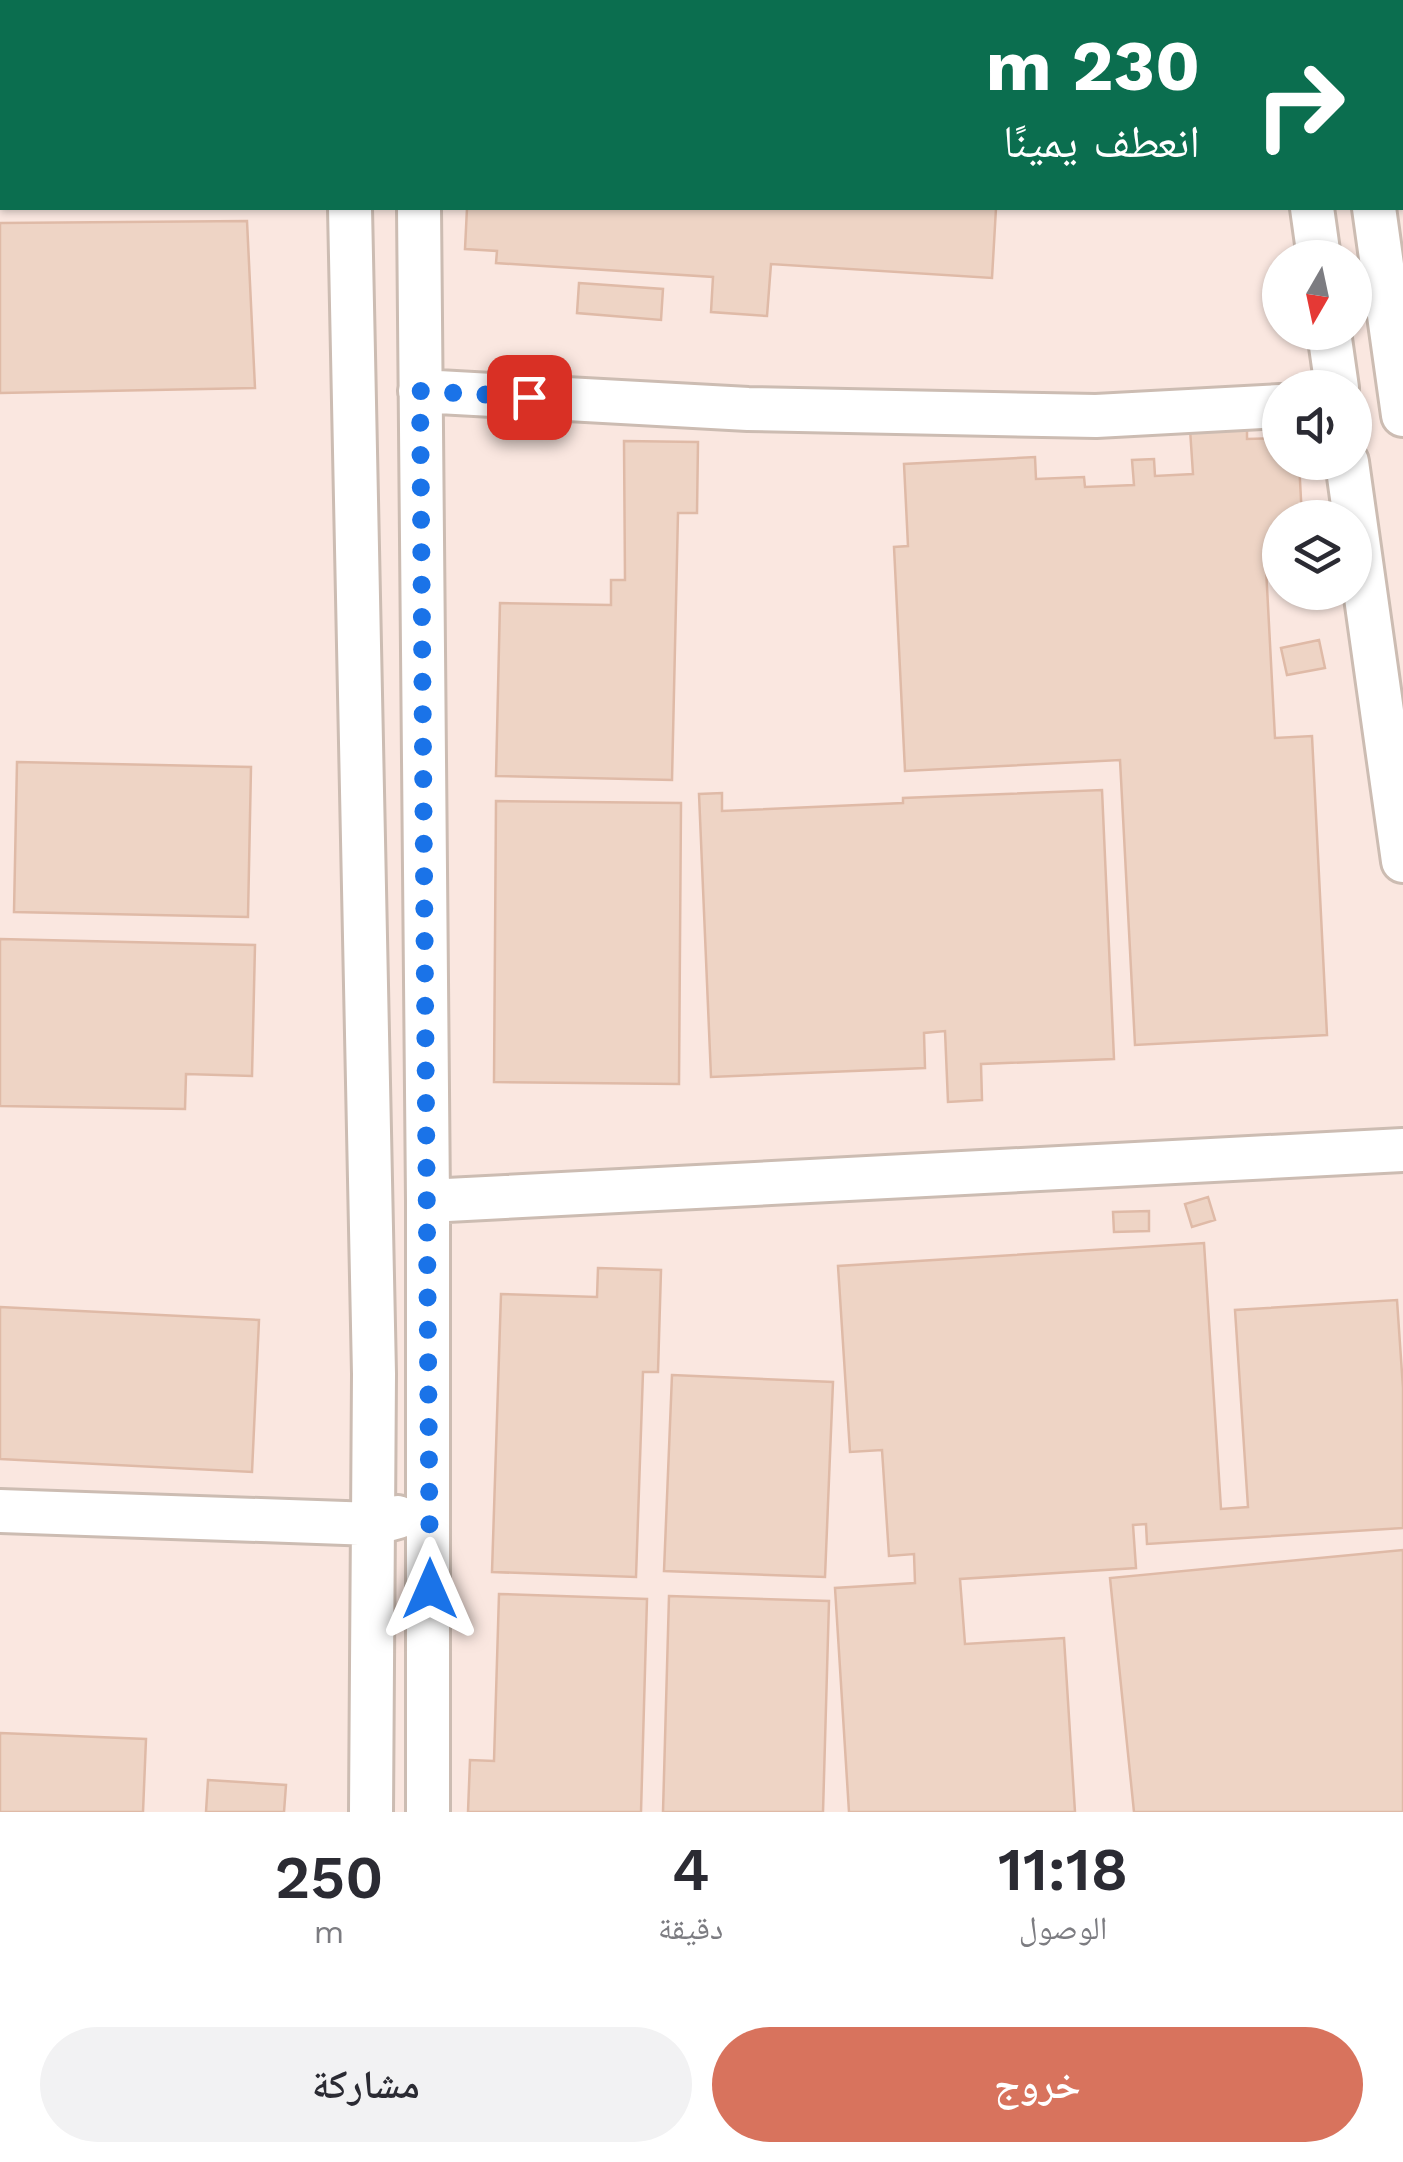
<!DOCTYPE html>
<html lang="ar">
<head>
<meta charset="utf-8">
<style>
  :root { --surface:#fff; --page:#f2f2f3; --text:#2b2b33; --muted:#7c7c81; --accent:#d8735d }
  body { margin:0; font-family:"Work Sans","Noto Naskh Arabic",sans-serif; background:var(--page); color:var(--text); direction:rtl; height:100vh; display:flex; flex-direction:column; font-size:38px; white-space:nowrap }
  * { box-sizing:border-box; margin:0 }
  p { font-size:32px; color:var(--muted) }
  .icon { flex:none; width:55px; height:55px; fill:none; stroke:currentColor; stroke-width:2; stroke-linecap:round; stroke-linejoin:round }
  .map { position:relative; height:1812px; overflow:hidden; direction:ltr }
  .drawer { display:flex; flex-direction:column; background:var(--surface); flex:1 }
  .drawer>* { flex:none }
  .guide { position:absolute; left:0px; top:0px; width:1405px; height:210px; box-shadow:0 2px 8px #0004; direction:rtl; background:#0b6e4f; color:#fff; overflow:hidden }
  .needle { width:65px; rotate:189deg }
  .tools { position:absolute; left:1262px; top:240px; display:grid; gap:20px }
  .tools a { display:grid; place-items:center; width:110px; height:110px; border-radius:50%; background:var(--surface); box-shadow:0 2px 8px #0004; font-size:50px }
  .pin { position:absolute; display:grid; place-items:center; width:85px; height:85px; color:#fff; margin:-42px; border-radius:20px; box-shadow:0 5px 15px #0006 }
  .me { position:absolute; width:110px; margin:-55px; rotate:0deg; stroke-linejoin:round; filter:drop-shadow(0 0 8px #0008) }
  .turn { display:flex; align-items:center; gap:35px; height:210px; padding:0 40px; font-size:45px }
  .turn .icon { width:130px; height:130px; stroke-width:2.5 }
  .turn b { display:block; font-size:70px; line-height:85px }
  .eta { display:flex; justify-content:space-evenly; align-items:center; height:170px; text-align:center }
  .eta b { font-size:60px; font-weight:600; line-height:70px }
  .action { display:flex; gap:20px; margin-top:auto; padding:20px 40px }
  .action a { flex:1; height:115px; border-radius:60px; background:var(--accent); color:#fff; font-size:40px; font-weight:600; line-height:115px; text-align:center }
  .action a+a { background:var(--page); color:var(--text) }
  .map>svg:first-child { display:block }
  .commercial { fill:#fae7e0; fill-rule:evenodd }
  .building { fill:#eed4c5; stroke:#dfbaa7; stroke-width:2.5 }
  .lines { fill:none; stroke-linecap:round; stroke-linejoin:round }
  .street-casing { stroke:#ccbcb2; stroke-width:48 }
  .street { stroke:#fff; stroke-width:42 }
  .route { stroke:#1a73e8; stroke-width:18; stroke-dasharray:0 32.4 }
</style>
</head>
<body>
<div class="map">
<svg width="1403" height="1812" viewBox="0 0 1403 1812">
  <rect width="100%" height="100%" fill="#fbf4eb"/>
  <path class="commercial" d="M0 0H1403V1812H0ZM2 2H1402V208H2ZM1280 258H1355V332H1280ZM1280 388H1355V462H1280ZM1280 518H1355V592H1280Z"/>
  <path class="building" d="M484 0H505L546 2H484Z
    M467 208H996L992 278 771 264 767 316 711 312 713 277 496 263 497 251 465 249Z
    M247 221 255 388 0 393V223Z
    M579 283 663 289 661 320 577 313Z
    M1247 426V439L1280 438V462H1299L1302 518H1280V568H1266L1275 738 1312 736 1327 1035 1135 1045 1120 760 905 771 894 547 908 546 904 464 1035 457 1036 479 1084 477 1085 487 1134 485 1132 460 1154 459 1155 476 1193 474 1190 429Z
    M624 441 698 442 697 513H678L672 780 496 776 500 603 611 605V580H625Z
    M1319 640 1325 668 1287 675 1281 648Z
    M17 762 251 767 248 917 14 912Z
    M1102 790 1114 1059 981 1064 982 1100 948 1102 945 1031 924 1033 925 1068 711 1077 699 794 722 793V811L903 803V798Z
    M496 801 681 803 679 1084 494 1082Z
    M0 939 255 945 252 1076 186 1074 185 1109 0 1106Z
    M1208 1197 1215 1220 1192 1227 1185 1204Z
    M1149 1211V1231L1114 1232 1113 1212Z
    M1204 1243 1221 1509 1248 1507 1235 1310 1397 1300 1403 1388V1528L1147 1544 1146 1524 1133 1525 1136 1568 960 1579 965 1644 1064 1638 1075 1812H849L835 1588 915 1583 914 1554 889 1556 882 1450 850 1452 838 1266Z
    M598 1268 661 1270 658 1372H643L636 1577 492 1572 501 1294 597 1297Z
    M0 1307 259 1320 252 1472 0 1459Z
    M672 1375 833 1382 825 1577 664 1571Z
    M1403 1550V1812H1134L1110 1578Z
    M499 1594 647 1599 641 1812H468L470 1760 494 1761Z
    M669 1596 829 1601 823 1812H663Z
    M0 1733 146 1739 143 1812H0Z
    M208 1780 286 1785 284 1812H206Z"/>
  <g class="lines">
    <defs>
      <path id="street" d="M346 0V2
        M418 0V2
        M1283 0V2
        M1347 0V2
        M350 208 374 1374 371 1812
        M419 208 428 1201V1812
        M1312 208 1319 258
        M1374 208 1403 415
        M1329 332 1337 388
        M420 391 748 409 1096 416 1280 406
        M1347 462 1403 861
        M428 1201 1403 1150
        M0 1511 373 1524 398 1517"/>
    </defs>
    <use href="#street" class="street-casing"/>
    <use href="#street" class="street"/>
  </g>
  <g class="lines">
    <path class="route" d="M430 1589 420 391 529 397"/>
  </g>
</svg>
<div class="tools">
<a><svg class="needle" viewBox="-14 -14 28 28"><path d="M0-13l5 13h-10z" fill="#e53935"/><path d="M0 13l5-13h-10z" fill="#7c7c81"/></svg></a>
<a><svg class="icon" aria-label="sound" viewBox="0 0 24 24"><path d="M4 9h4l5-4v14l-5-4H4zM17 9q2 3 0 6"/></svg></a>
<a><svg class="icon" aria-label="layers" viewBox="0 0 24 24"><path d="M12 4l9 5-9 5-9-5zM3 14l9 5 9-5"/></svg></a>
</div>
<div class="pin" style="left:529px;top:397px;background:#d93025"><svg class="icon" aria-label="arrive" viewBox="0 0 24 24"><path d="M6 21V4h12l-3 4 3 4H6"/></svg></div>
<svg class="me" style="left:430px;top:1589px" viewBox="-20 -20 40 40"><path d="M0-17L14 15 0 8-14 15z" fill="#1a73e8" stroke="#fff" stroke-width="4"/></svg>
<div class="guide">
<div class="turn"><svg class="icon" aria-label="right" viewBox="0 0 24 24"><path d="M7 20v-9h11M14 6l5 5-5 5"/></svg><div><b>230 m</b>انعطف يمينًا</div></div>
</div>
</div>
<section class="drawer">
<div class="eta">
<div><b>11:18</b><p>الوصول</p></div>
<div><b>4</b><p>دقيقة</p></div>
<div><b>250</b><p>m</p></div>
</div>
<div class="action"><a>خروج</a><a>مشاركة</a></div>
</section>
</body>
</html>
